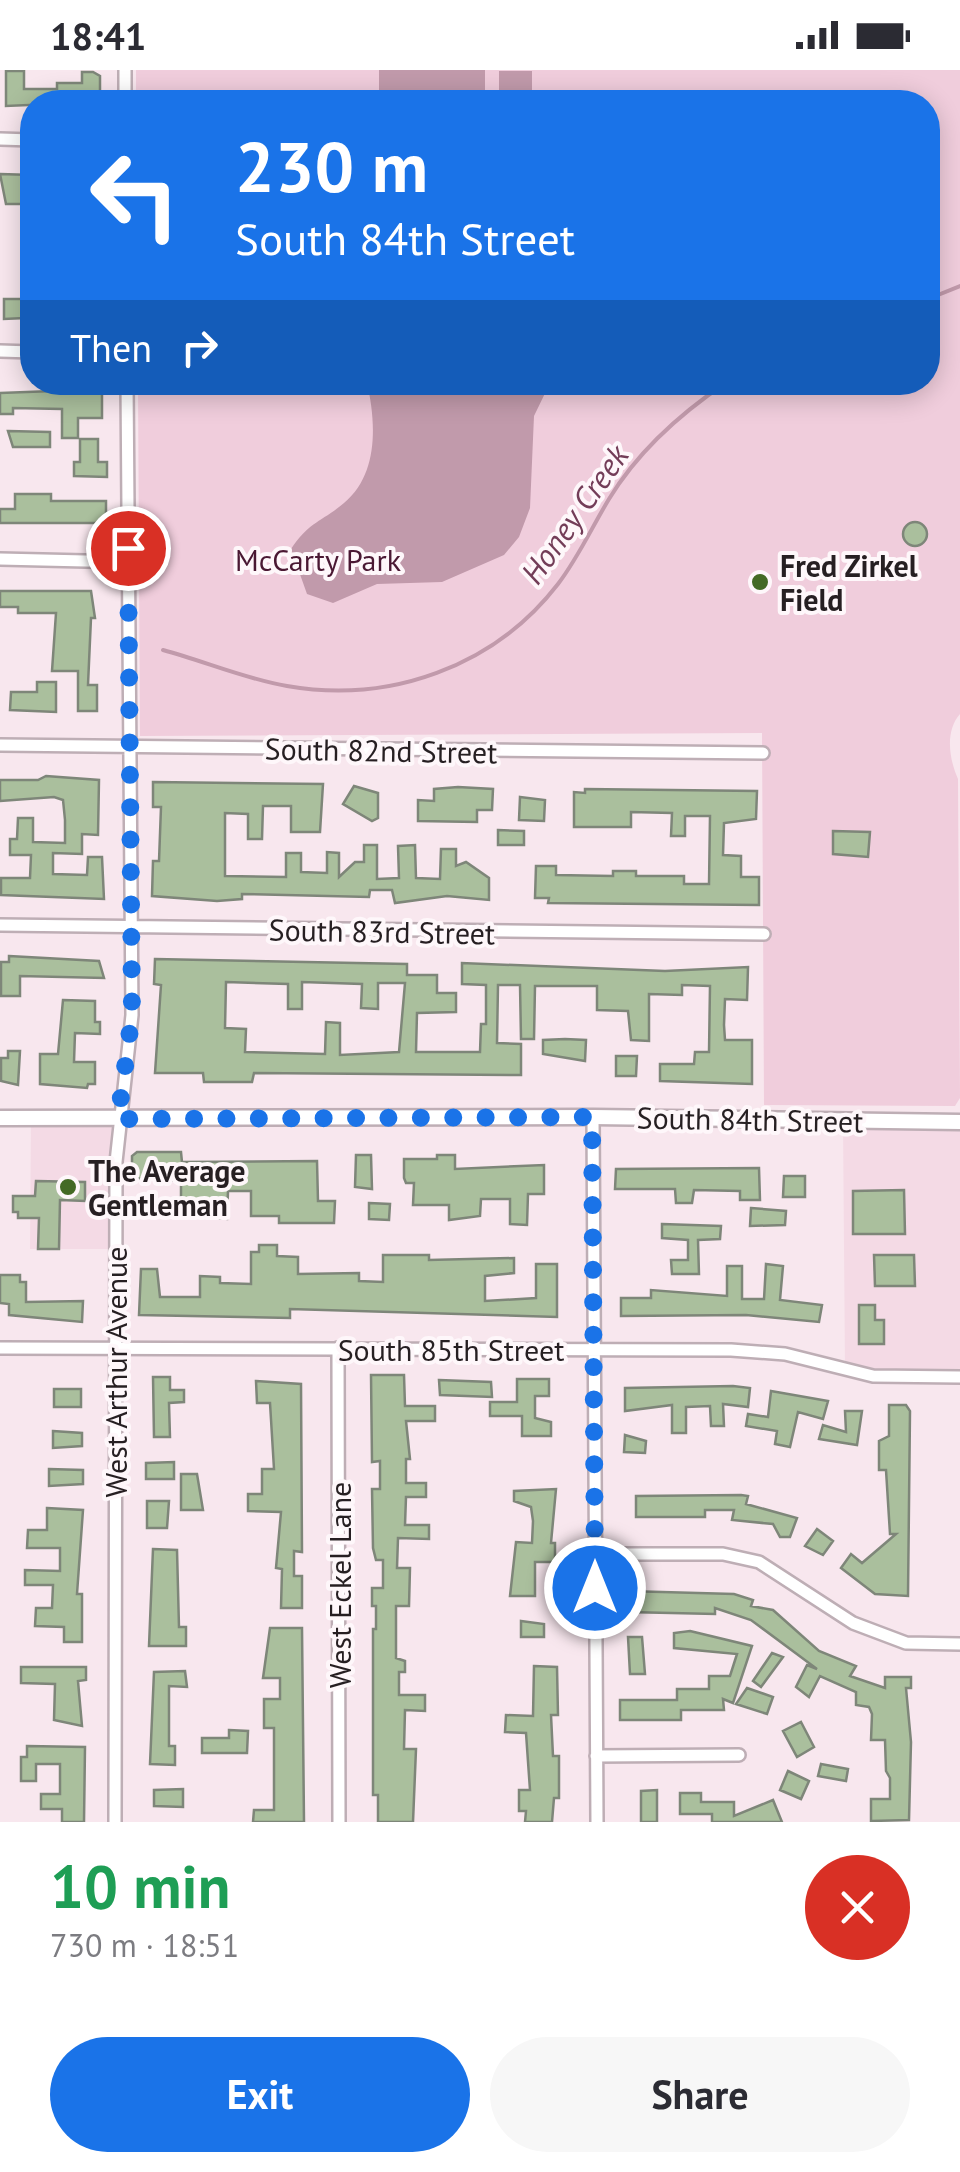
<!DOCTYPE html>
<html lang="en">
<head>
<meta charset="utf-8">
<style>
  :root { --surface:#fff; --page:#f7f7f7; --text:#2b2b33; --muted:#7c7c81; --accent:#1a73e8 }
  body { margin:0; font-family:"PT Sans",sans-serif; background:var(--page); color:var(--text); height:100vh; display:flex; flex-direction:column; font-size:38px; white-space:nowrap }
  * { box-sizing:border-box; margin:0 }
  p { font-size:32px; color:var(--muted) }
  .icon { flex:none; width:55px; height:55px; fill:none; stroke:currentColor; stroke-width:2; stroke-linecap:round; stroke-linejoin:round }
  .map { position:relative; height:1752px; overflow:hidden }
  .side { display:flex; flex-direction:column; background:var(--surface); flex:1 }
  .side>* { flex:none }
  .top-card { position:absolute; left:20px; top:20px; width:920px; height:305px; border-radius:40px; box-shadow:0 5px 25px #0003; background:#1a73e8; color:#fff; overflow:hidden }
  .pin { position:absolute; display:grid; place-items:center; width:85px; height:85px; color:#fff; margin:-42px; border:5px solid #fff; border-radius:50%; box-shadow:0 2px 10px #0007 }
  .me { position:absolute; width:110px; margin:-55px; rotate:0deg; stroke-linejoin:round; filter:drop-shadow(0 0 8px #0008) }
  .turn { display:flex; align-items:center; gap:35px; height:210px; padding:0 50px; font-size:45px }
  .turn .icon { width:130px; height:130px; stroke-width:2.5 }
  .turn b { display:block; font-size:70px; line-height:85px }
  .then { display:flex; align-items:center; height:95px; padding:0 50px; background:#0003; gap:20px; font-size:38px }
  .round { display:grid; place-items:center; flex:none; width:105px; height:105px; border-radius:52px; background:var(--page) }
  .headline { display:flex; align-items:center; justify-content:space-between; height:170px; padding:0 50px }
  h1 { font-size:60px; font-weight:800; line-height:75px; color:#1e9e55 }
  .cta { display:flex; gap:20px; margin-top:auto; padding:20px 50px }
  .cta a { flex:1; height:115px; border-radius:60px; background:var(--accent); color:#fff; font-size:40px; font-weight:800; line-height:115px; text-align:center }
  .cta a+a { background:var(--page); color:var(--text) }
  .status { display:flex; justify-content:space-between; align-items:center; height:70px; padding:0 50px; background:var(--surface); direction:ltr }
  .status svg { height:28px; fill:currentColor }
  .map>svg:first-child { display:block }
  .built { fill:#f4dae5 }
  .green { fill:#f0cddc }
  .water { fill:#c19aab }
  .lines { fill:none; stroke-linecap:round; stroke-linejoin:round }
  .stream { stroke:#c19aab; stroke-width:4 }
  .building { fill:#aabf9d; stroke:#7e8679; stroke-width:2.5; fill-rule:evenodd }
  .minor-casing { stroke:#beaeb5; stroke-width:16 }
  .tertiary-casing { stroke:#beaeb5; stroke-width:19 }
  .minor { stroke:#fff; stroke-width:11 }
  .tertiary { stroke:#fff; stroke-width:14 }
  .route { stroke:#1a73e8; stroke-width:18; stroke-dasharray:0 32.4 }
  .poi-dot { fill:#446a25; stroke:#fef7fa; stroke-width:4 }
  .labels { text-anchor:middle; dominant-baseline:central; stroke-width:8; stroke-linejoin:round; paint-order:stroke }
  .park-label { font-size:30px; fill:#4a1833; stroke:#fef7fa }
  .poi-label { font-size:30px; font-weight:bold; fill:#261f22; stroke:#fef7fa; text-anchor:start }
  .street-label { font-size:30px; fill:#261f22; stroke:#fef7fa }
  .water-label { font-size:32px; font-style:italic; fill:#733d58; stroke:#fef7fa }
</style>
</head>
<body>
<div class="status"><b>18:41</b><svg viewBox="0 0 49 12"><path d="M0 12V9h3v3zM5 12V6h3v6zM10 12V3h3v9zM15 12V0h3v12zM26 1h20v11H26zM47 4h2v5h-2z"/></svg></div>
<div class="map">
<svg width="960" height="1752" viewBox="0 0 960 1752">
  <rect width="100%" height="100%" fill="#f8e7ee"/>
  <path class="built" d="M31 1048 117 1049 116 1179H30Z
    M843 1051 960 1052V1307L845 1299Z"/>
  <path class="green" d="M136 0H960V644C944 662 950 691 958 709L960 1028 955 1036 764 1035 762 663 140 666 138 313 928 312V32H136Z"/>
  <path class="water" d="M379 0H485V28H379Z
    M499 1H532V29H499Z
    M367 313H550L534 346 530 438 519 467 504 485 442 512 377 514 333 533 307 524 291 479C310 451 320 453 344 433 379 404 376 352 367 313Z"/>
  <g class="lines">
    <path class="stream" d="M928 229 960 216
      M163 580C204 591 245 609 287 616 389 634 494 597 558 514 578 488 592 457 609 429 638 381 681 343 727 312"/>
  </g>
  <path class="building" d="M6 1H24V19H57V13H82V2H93L100 6V32L6 36Z
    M0 104 32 105V124H24V134H6Z
    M4 229H25V248L4 249Z
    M80 320 102 321V348H78V368H62V339L13 338V344H0V323Z
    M8 361 50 362V377H13Z
    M80 369H98V392H107V407L74 406V392H80Z
    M15 424H51V431H106V453H0V439H15Z
    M903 464a12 12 0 1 1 24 0a12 12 0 1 1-24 0Z
    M0 521H91L95 548H91L88 615H97V641H78V601H52L56 543H18V537H0Z
    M37 612H56V642L10 640 11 622H37Z
    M46 706 99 710 98 765 82 764V784L53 783V804L87 805 88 787H102L104 829 1 825V808H30L31 785H10V769H17L18 748H33V772L65 773V750L63 730 54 727 0 731V710H38Z
    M153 712 323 714 320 762H291V736H263L262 769H248V744L225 743V806L286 807V783H301V802L327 803V782L339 783V807L355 792H364V775H377V809L399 808 398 776 415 775 416 808 440 809 441 779H456V796L466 792 489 808V830L447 826 395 833 392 820H370L369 827 242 824V829L217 831 152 826 153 791H159L161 737H153Z
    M354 716 378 723V748L372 751 343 734Z
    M458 717 493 719 492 740H477V752L418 751V730L434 731V719Z
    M585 719 757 721 756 749 724 753 723 785 741 786V807H759V835L548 833 549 828H535L536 796H556V805L613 806V801H636V806H684V814H709L710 746H685V766H671L672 743 631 742V757H574V722L585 723Z
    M520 727 545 730 544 751 519 750Z
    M498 760 524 761V775H498Z
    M833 761 870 762 868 787 833 784Z
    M9 886 99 891 104 908 20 906V926H1V892H9Z
    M155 889 407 894V905H437V923H456V942L417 943 416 982H480L481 954H486V915L462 914V893L665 901 748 897 747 930 725 929 724 955 725 970H752V1014L660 1011V994H694L695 982H709L710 916 682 915V925L649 924V971L631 970 628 941 597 940V916H535L534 969H521L520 915H498L497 973 521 974V1005L254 1003 252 1012H204L203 1003H155L161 915 154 914ZM226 912 288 914V939H302V912L362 914 361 938 378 939V913H405L399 982 340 985V953L326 952 325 984 245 982 246 959 225 958Z
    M63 930 95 931V952H100V964L75 963 74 992H95V1014H88L87 1018 40 1014V984H58Z
    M565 969 586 970 585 991 543 984V970Z
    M8 981H20L18 1015 1 1011V988H8Z
    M616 986H637L636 1006H616Z
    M137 1082H181L182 1092 317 1091 318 1131H335L334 1153H279V1146H251V1121H228L227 1149 181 1145V1111L132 1108V1086Z
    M356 1085H371L372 1119 355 1117Z
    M437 1085H455V1099L544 1095V1124H528L527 1155 510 1154V1129H481L480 1146 449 1150V1135H413L414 1113H406L404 1108V1089H437Z
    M759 1098 760 1130H740V1121L694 1120 692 1133H676L675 1119H615L616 1099Z
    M784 1106H805V1127H783Z
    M36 1111 85 1112V1131L60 1130 59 1179H38L39 1148H18V1142H13V1126H35Z
    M904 1120 905 1164H853V1121Z
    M369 1133 390 1134 389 1150 369 1149Z
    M751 1138 786 1141 785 1155 750 1156Z
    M662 1154 721 1156 720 1169 698 1170 699 1204H672L671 1190H688V1170L662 1168Z
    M259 1175H277V1186L298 1187V1204L359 1203V1211L383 1212V1185H429V1190L514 1188V1203L485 1206V1231L536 1228V1194H557V1247L290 1239V1248L139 1245 141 1199H157L160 1227H200V1206L220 1207V1213L251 1214V1182H259Z
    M874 1185H914L915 1216H875Z
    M766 1194 783 1196 780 1230 822 1235 819 1252 746 1245 621 1246V1228H651V1220L727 1226V1196H742V1229H764Z
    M0 1205H20V1212H26V1232L83 1231 82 1252 9 1245V1234L0 1233Z
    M859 1235H875V1250H884V1274H859Z
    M371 1305H404L405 1336H435V1351H406L410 1389H406V1413H426V1427H406L405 1455H429V1469L398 1468 397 1498H410L409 1536H396V1588L405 1591V1602H399V1625H425V1641L405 1640 404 1679H416L413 1752H378V1725H373V1559H376V1536H372V1518H383V1490H376L373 1478 372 1419H380V1391L372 1392Z
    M153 1307H170V1320H184V1332L169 1333 170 1367H154Z
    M517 1309H549V1326H535V1348L551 1352V1366H522V1346H490V1332H517Z
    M439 1310 491 1312 492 1327 440 1325Z
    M256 1311 301 1314 302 1482 294 1481V1506H302V1538H281L282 1499 276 1498 281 1442 248 1441V1424H262V1399H274L270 1333H257Z
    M733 1316 750 1318 748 1337 723 1334 724 1356H711L710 1336 686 1337V1363H672V1335L625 1341V1318Z
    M54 1319H81V1337H54Z
    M771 1321 828 1331 823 1349 798 1342 790 1377 775 1374 777 1361 746 1356 748 1344 768 1347Z
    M889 1335H906L910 1341 908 1526 875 1524 841 1498 851 1484 862 1493 896 1464H890L886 1400H879V1371L889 1366Z
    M845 1341H862L857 1375 819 1369 823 1355 846 1362Z
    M53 1361 82 1363V1376L53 1378Z
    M625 1365 646 1371 645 1383 624 1382Z
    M174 1392V1409H146V1393Z
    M49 1399 83 1400V1414L49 1416Z
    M181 1404H197L203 1440H181Z
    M556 1419 551 1473H555V1492H535V1526H510L516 1472 532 1473 533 1451 531 1437 514 1431V1421Z
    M741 1425 748 1426 746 1434 797 1448 790 1467H780L773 1454 732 1450 734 1440H705V1447H636V1426Z
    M147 1431H169L167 1458H147Z
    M47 1438 83 1440 77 1524H82V1572H64V1557L35 1556 36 1538H52L53 1515H25V1500L60 1501V1478H27L28 1460H47Z
    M817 1459 833 1471 823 1485 805 1476Z
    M153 1479 177 1480 179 1557H186V1576H149Z
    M626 1521 734 1524 753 1530 751 1536 773 1540 819 1581 856 1596 850 1606 885 1618V1607H911V1618H906L911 1672 909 1750 871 1751V1729H890V1708L886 1701 885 1670H871L872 1644 869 1637 856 1635V1622L820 1606 809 1627 796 1617 807 1595 817 1599 751 1550 715 1538V1544L627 1542Z
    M521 1551 544 1554V1567H521Z
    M270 1558H302L304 1752H253L254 1740H274V1658H264V1629H280V1608H263Z
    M690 1561 752 1576 733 1633 723 1629 724 1640H681V1650H620V1630H677V1619H709V1606H730L737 1584 674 1578V1563Z
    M628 1567H642L645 1604H630Z
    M772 1583 783 1587 761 1617 753 1611Z
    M534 1596 557 1597 558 1645H551L553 1686H559V1728H554L552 1752H525L526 1741H519V1720H530L526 1663 505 1662 506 1645 533 1646Z
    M21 1597H86V1610L78 1611 82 1656 54 1650 55 1614 21 1613Z
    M185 1601 187 1617 169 1616V1676H175V1695L150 1694 154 1602Z
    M747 1618 773 1627 767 1644 736 1634Z
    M801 1652 814 1677 797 1687 783 1661Z
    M229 1660 248 1661 247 1683H202V1668H229Z
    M27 1676 85 1677 84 1752H62V1739H41V1724H60V1694H36V1711H21V1687H27Z
    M821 1694 848 1699 846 1711 818 1706Z
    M788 1701 809 1711 801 1729 780 1720Z
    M183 1719V1737L154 1736V1720Z
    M657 1720V1752H641V1721Z
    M680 1723H701V1732H734V1746L773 1730 782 1752H712V1744H680Z"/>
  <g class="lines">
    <defs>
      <path id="minor" d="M125 0V32
        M0 69 32 70
        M0 281 32 282
        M0 489 128 492
        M0 675 763 683
        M0 855 764 864
        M593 1047 597 1752
        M0 1278 731 1280 785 1284 873 1306 960 1307
        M338 1278 339 1752
        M595 1484H723L759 1492 853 1553 906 1573 960 1574
        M596 1686 739 1685
        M115 1752 116 1092 132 945 127 312"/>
      <path id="tertiary" d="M0 1048 593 1047 960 1052"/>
    </defs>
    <use href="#minor" class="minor-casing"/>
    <use href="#tertiary" class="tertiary-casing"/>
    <use href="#minor" class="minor"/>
    <use href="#tertiary" class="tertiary"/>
  </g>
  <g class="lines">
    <path class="route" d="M128 478 132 945 118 1049 592 1047 595 1518"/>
  </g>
  <g class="poi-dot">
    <circle cx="760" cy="512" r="10"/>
    <circle cx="68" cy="1117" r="10"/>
  </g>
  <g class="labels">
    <g class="park-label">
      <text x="318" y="489">McCarty Park</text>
    </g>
    <g class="poi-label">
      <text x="780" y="495">Fred Zirkel<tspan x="780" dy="34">Field</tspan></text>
      <text x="88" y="1100">The Average<tspan x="88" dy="34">Gentleman</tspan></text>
    </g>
    <g class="street-label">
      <text transform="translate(381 680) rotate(1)">South 82nd Street</text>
      <text transform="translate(382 861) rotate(1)">South 83rd Street</text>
      <text transform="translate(750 1049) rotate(1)">South 84th Street</text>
      <text x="451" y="1279">South 85th Street</text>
      <text transform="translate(115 1302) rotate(-90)">West Arthur Avenue</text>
      <text transform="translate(339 1515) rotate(-90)">West Eckel Lane</text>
    </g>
    <g class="water-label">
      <text transform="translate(574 444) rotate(-55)">Honey Creek</text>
    </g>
  </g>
</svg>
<div class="pin" style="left:128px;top:478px;background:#d93025"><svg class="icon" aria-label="arrive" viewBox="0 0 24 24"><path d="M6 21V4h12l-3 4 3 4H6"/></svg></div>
<svg class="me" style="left:595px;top:1518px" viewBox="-20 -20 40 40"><circle r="17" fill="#1a73e8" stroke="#fff" stroke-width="3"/><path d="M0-11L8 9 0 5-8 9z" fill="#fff"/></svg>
<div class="top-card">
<div class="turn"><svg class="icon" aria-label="left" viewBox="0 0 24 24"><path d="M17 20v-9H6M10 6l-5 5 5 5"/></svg><div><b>230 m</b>South 84th Street</div></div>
<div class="then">Then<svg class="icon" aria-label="right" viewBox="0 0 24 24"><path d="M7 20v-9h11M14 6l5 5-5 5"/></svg></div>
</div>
</div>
<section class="side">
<div class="headline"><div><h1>10 min</h1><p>730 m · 18:51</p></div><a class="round" style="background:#d93025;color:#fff"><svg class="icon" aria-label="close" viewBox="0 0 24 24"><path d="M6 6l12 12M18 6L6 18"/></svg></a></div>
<div class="cta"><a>Exit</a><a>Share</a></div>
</section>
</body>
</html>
